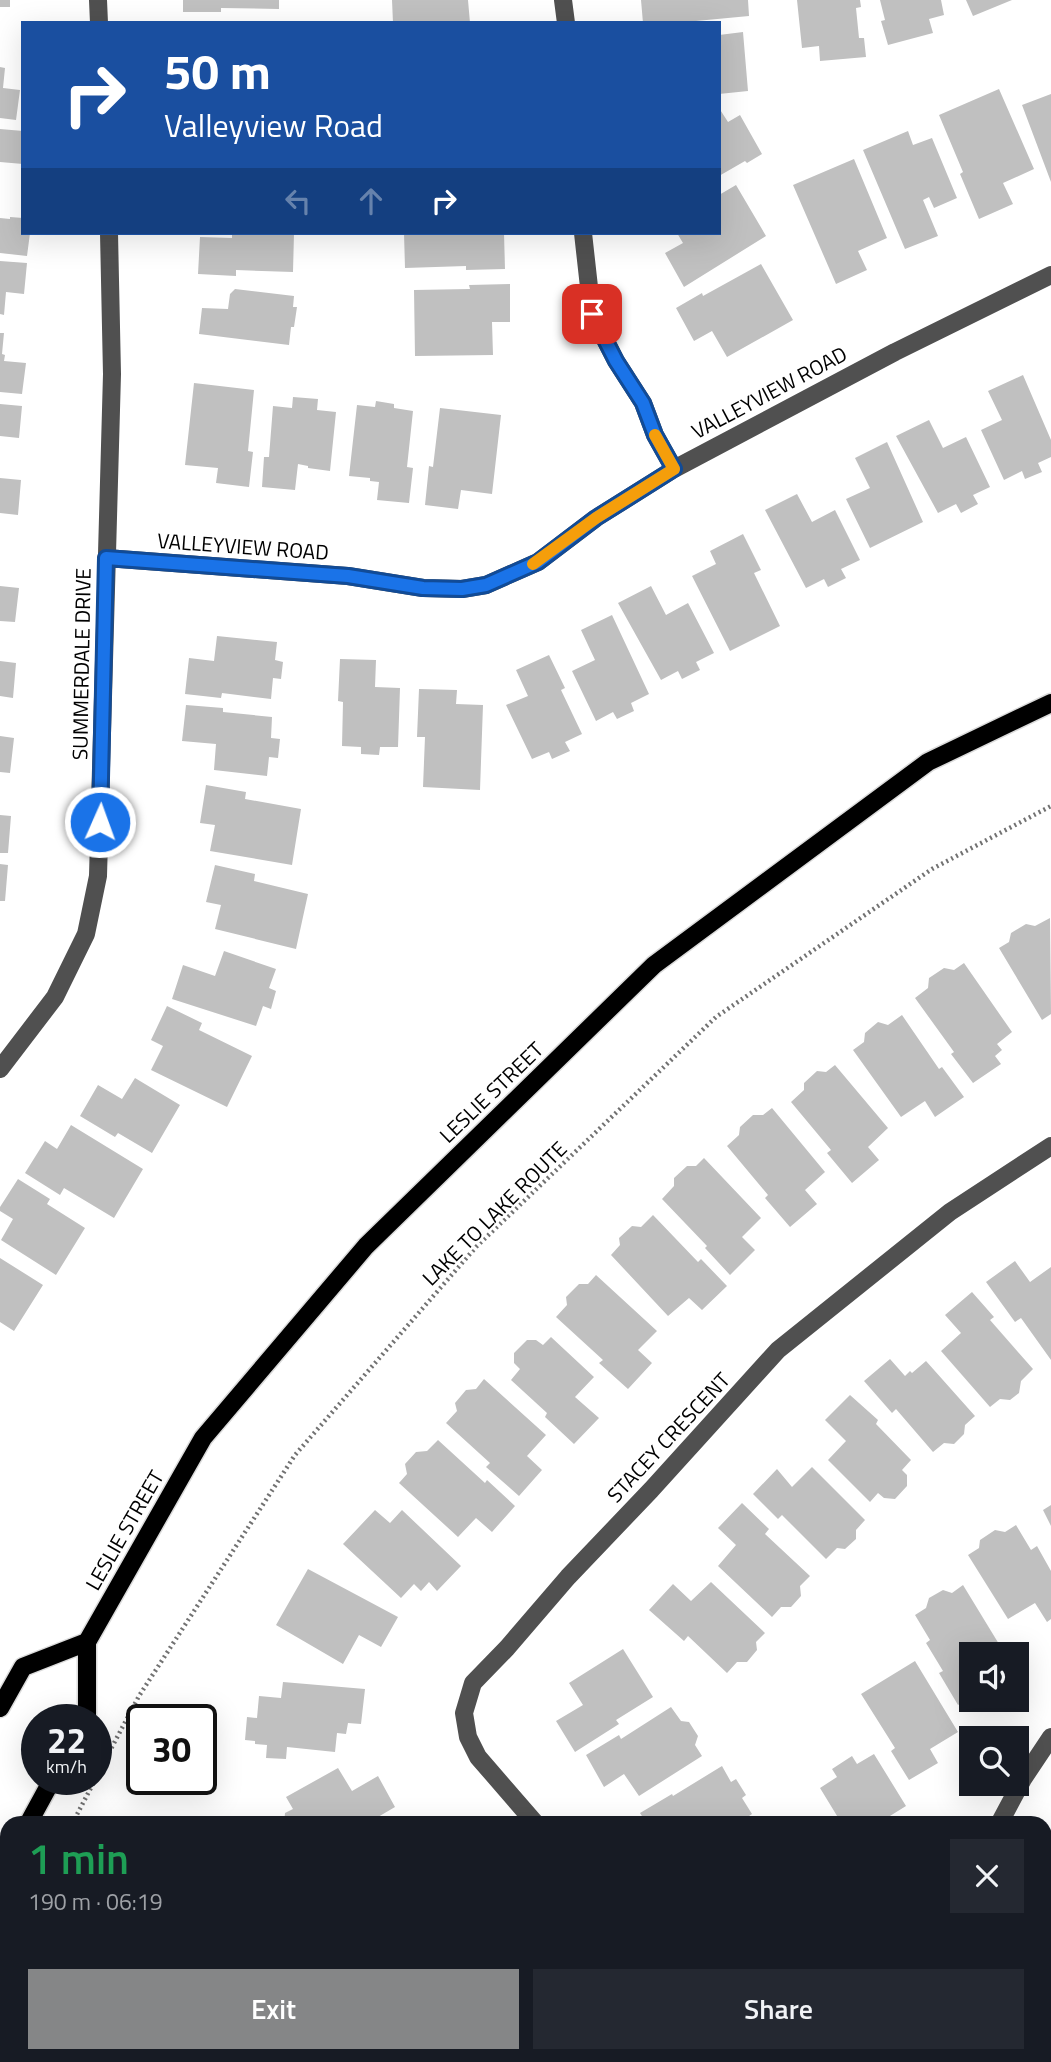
<!DOCTYPE html>
<html lang="en">
<head>
<meta charset="utf-8">
<style>
  :root { --surface:#171b24; --page:#242831; --text:#f1f3f6; --muted:#9ea1a6; --accent:#858687 }
  body { margin:0; font-family:"Titillium Web",sans-serif; background:var(--page); color:var(--text); height:100vh; display:flex; flex-direction:column; font-size:26px; white-space:nowrap }
  * { box-sizing:border-box; margin:0 }
  p { font-size:23px; color:var(--muted) }
  .icon { flex:none; width:38px; height:38px; fill:none; stroke:currentColor; stroke-width:2; stroke-linecap:round; stroke-linejoin:round }
  .map { position:relative; flex:1; overflow:hidden }
  .side { position:absolute; left:0px; top:1816px; width:1052px; height:247px; display:flex; flex-direction:column; background:var(--surface); border-radius:21px 21px 0 0; box-shadow:0 7px 28px #0002 }
  .side>* { flex:none }
  .top-card { position:absolute; left:21px; top:21px; width:700px; height:214px; border-radius:0px; box-shadow:0 7px 28px #0002; background:#1a4fa0; color:#fff; overflow:hidden }
  .fabs { position:absolute; left:959px; top:1642px; display:grid; gap:14px }
  .fabs a { display:grid; place-items:center; width:70px; height:70px; border-radius:0px; background:var(--surface); box-shadow:0 7px 28px #0002; font-size:35px }
  .speed { position:absolute; left:21px; top:1704px; display:flex; gap:14px; font-size:35px; font-weight:700; text-align:center }
  .speed>* { display:grid; place-content:center; width:91px; height:91px; border-radius:50%; background:var(--surface); box-shadow:0 7px 28px #0002; line-height:1 }
  .speed small { font-size:18px; font-weight:400 }
  .speed .limit { border:4px solid #111; border-radius:10px; background:#fff; color:#111 }
  .pin { position:absolute; display:grid; place-items:center; width:60px; height:60px; color:#fff; margin:-30px; border-radius:14px; box-shadow:0 4px 10px #0006 }
  .me { position:absolute; width:77px; margin:-38px; rotate:2deg; stroke-linejoin:round; filter:drop-shadow(0 0 5px #0008) }
  .turn { display:flex; align-items:center; gap:24px; height:147px; padding:0 28px; font-size:32px }
  .turn .icon { width:91px; height:91px; stroke-width:2.5 }
  .turn b { display:block; font-size:49px; line-height:60px }
  .lanes { display:flex; align-items:center; height:66px; padding:0 28px; background:#0003; justify-content:center; gap:35px; direction:ltr }
  .lanes .off { opacity:.35 }
  .round { display:grid; place-items:center; flex:none; width:74px; height:74px; border-radius:0px; background:var(--page) }
  .headline { display:flex; align-items:center; justify-content:space-between; height:119px; padding:0 28px }
  h1 { font-size:42px; font-weight:600; line-height:52px; color:#1e9e55 }
  .primary-button { display:flex; gap:14px; margin-top:auto; padding:14px 28px }
  .primary-button a { flex:1; height:80px; border-radius:0px; background:var(--accent); color:#fff; font-size:28px; font-weight:600; line-height:80px; text-align:center }
  .primary-button a+a { background:var(--page); color:var(--text) }
  .map>svg:first-child { display:block }
  .building { fill:#c0c0c0 }
  .lines { fill:none; stroke-linecap:round; stroke-linejoin:round }
  .major-casing { stroke:#dbdbdb; stroke-width:21 }
  .path { stroke:#727272; stroke-width:4.5; stroke-dasharray:2 3.5; stroke-linecap:butt }
  .minor { stroke:#505050; stroke-width:18 }
  .major { stroke:#000; stroke-width:18 }
  .route-casing { stroke:#114b97; stroke-width:18 }
  .route { stroke:#1a73e8; stroke-width:12 }
  .slow { stroke:#f59e0b; stroke-width:12 }
  .labels { text-anchor:middle; dominant-baseline:central; stroke-width:5; stroke-linejoin:round; paint-order:stroke }
  .street-label { font-size:21px; fill:#000; stroke:#fff }
</style>
</head>
<body>
<div class="map">
<svg width="1051" height="2062" viewBox="0 0 1051 2062">
  <rect width="100%" height="100%" fill="#fff"/>
  <path class="building" d="M0 0H10V7H0Z
    M183 0H279V9L221 8V12H183Z
    M392 0H468L470 23H393Z
    M641 0H748L749 16 696 21V23H643Z
    M797 0H860L861 7 856 8 859 38H864L866 57 820 61 819 46 802 48Z
    M880 0H941L944 15 929 19 933 33 888 45 881 21 885 20Z
    M966 0H1012L973 16Z
    M743 32 748 91 719 94V35Z
    M0 67 5 68 3 88 20 90 16 120 0 118Z
    M999 89 1034 169 1003 183 1013 204 979 219 960 174 963 172 939 115Z
    M1051 94V182L1022 105Z
    M719 108 728 122 740 115 762 154 747 163 745 161 719 176Z
    M0 129 23 131V164L0 162Z
    M908 131 913 145 932 138 957 198 934 208 929 197 923 200 938 236 905 249 863 150Z
    M854 159 887 238 858 251 867 270 836 284 793 185Z
    M736 185 766 236 684 287 665 253 683 243 677 233H719V195Z
    M10 217 23 218V233H30L27 256 0 253V218L10 219Z
    M232 233H294L293 272 236 270V276L198 274 200 237 232 238Z
    M404 233H504L505 269 466 270V266L405 268Z
    M0 261 27 263 24 294 6 292 4 315 0 314Z
    M761 264 793 320 727 357 712 331 694 341 676 308 702 293 703 296Z
    M510 284V322H492L493 355 415 356 414 290 470 289 469 285Z
    M235 289 294 296 293 307H297L294 327H291L289 345 199 334 202 308 228 309 230 294Z
    M0 333H4L2 354 5 355 4 361 26 363 22 394 0 392Z
    M1023 375 1051 440V457L1038 463 1042 472 1025 479 1022 471 1004 480 981 430 1002 420 988 391Z
    M194 383 254 390 248 451 253 452 249 487 216 483 218 468 185 465Z
    M293 397 318 399 317 410 336 412 330 471 308 468V466L298 464 295 490 262 487 264 457H269L273 406 292 408Z
    M376 401 394 404V408L413 411 407 467 413 468 409 503 377 500 379 482 370 481V478L349 476 357 405 375 407Z
    M0 404 22 406 19 438 0 436Z
    M440 408 501 415 492 494 461 490 458 509 425 505 429 466 433 467Z
    M929 420 943 448 966 437 990 487 973 495 978 504 961 513 956 504 938 513 896 436Z
    M887 442 923 522 870 548 846 499 870 488 855 458Z
    M0 478 21 480 18 515 0 513Z
    M797 494 812 522 835 510 860 560 841 569 846 578 828 587 824 579 806 588 765 510Z
    M743 534 761 570 754 573 780 626 730 651 692 576 716 564 710 551Z
    M0 586 19 588 15 622 0 621Z
    M651 586 666 615 688 603 714 653 696 662 700 670 682 679 678 671 661 680 618 603Z
    M612 615 649 694 631 703 634 711 617 719 613 712 596 721 572 671 595 660 581 630Z
    M217 636 277 642 275 660 283 662 281 679 273 678 271 699 222 693 221 698 185 694 189 658 214 661Z
    M549 655 565 688 561 690 582 734 565 742 570 751 552 759 549 752 532 759 506 705 528 696 516 670Z
    M340 659 376 660 375 687 400 688 398 747H380L379 755 361 754V747L342 746 343 702 338 701Z
    M0 661 16 663 13 698 0 696Z
    M419 689 457 690 456 704 483 705 480 790 423 787 425 737H417Z
    M186 705 223 708V712L272 717 271 738 280 739 278 758 269 757 267 776 214 770 216 744 182 741Z
    M0 736 14 738 10 773 0 772Z
    M206 785 246 792 245 799 301 809 292 865 210 851 215 825 200 823Z
    M0 815 11 816 8 853H0Z
    M0 864 8 865 5 901H0Z
    M215 865 255 874 254 881 308 894 296 949 215 929 221 905 206 902Z
    M1050 918 1051 1014 1042 1020 999 948 1009 942 1011 933 1026 924 1035 926Z
    M224 951 276 969 269 988 276 991 271 1009 263 1006 256 1026 172 999 183 965 215 976Z
    M964 963 1012 1032 997 1044 1002 1050 995 1056 1001 1064 973 1083 951 1054 954 1052 915 998 928 988 929 978 944 968 954 970Z
    M167 1006 202 1023 199 1030 252 1056 227 1107 151 1070 163 1046 151 1040Z
    M902 1015 939 1069 942 1067 964 1097 935 1117 925 1101 901 1117 853 1050 864 1042 865 1033 878 1022 888 1025Z
    M835 1065 888 1128 868 1147 879 1160 852 1183 827 1153 831 1150 791 1102 804 1090V1083L817 1071 826 1072Z
    M135 1078 180 1105 152 1153 118 1133 115 1137 80 1116 98 1085 122 1099Z
    M772 1108 825 1172 805 1190 817 1204 790 1227 765 1198 768 1195 727 1146 739 1135 740 1127 753 1115H763Z
    M71 1125 143 1169 114 1218 64 1188 60 1195 25 1173 45 1141 57 1149Z
    M704 1158 761 1218 742 1237 755 1250 730 1275 705 1248 707 1246 662 1199 674 1186V1178L687 1166H696Z
    M18 1179 50 1199 47 1204 85 1228 56 1275 1 1240 13 1219 0 1211V1207Z
    M653 1215 698 1262 701 1259 727 1286 702 1310 689 1298 668 1316 611 1255 620 1245 619 1238 632 1226 641 1227Z
    M0 1258 43 1285 14 1331 0 1322Z
    M1015 1261 1030 1282 1051 1267V1360L1021 1318 1015 1322 986 1282Z
    M596 1275 657 1331 638 1350 652 1363 628 1389 599 1363 603 1360 556 1317 567 1305 566 1297 579 1284H588Z
    M972 1292 994 1317 990 1320 1033 1369 1021 1381 1019 1393 1010 1400 1000 1399 990 1407 941 1351 961 1333 945 1315Z
    M551 1337 594 1377 575 1397 599 1418 574 1444 545 1417 547 1413 511 1380 520 1369 514 1363V1353L527 1340H536L543 1345Z
    M890 1359 905 1376 910 1371 912 1373 926 1361 975 1416 965 1425 964 1434 954 1444 944 1443 933 1452 896 1409 892 1413 864 1381Z
    M484 1379 546 1435 527 1456 542 1470 519 1496 486 1467 490 1463 446 1423 457 1411 455 1403 466 1390 476 1389Z
    M850 1395 878 1420 876 1424 911 1460 902 1470 907 1475V1486L895 1499 884 1498 878 1493 870 1502 828 1460 846 1441 825 1420Z
    M438 1440 485 1483 487 1480 515 1506 492 1532 476 1518 458 1537 399 1483 407 1474 405 1464 416 1452 427 1451Z
    M812 1467 865 1520 856 1530V1539L845 1549 837 1548 826 1559 782 1515 778 1519 753 1494 777 1469 792 1487Z
    M742 1503 769 1529 765 1534 810 1576 800 1586 801 1596 791 1607H781L772 1617 718 1566 736 1545 718 1528Z
    M1051 1505V1526L1043 1510Z
    M375 1510 390 1523 402 1510 461 1566 437 1591 429 1582 421 1591 414 1584 401 1598 343 1544Z
    M1016 1525 1031 1550 1037 1546 1051 1571V1619L1047 1622 1035 1603 1008 1619 968 1555 979 1548 980 1540 995 1530 1005 1532Z
    M308 1569 398 1617 381 1647 359 1635 343 1664 276 1625Z
    M711 1582 765 1633 756 1642 757 1650 747 1662H737L727 1673 688 1636 684 1641 649 1610 673 1584 691 1601Z
    M963 1585 1002 1649 995 1654H971V1696L958 1705 939 1673 943 1671 926 1643 930 1640 915 1615 926 1608 929 1598 943 1590 952 1593Z
    M623 1649 653 1697 616 1720 619 1724 575 1752 556 1721 583 1705 569 1683Z
    M915 1661 958 1732 930 1749 938 1763 909 1780 891 1751 895 1748 861 1694Z
    M283 1682 365 1689 361 1724 348 1723 346 1734 337 1733 335 1752 287 1747 286 1759 266 1758 267 1745 255 1744V1741L245 1740 247 1717 257 1718 259 1696 281 1698Z
    M671 1707 681 1721 689 1722 698 1736 695 1745 702 1756 639 1796 624 1774 604 1787 586 1755 619 1735 621 1739Z
    M874 1754 906 1806 877 1824H842L820 1788 837 1777 832 1769 852 1756 857 1764Z
    M722 1766 731 1782 736 1779 746 1795 742 1798 752 1814 737 1824H647L640 1813 672 1794 673 1796Z
    M338 1768 352 1791 378 1776 395 1807 366 1824H284L285 1813 293 1809 286 1797Z
    M1051 1936V1959L1045 1949V1940Z
    M1047 1987 1051 1993V2062H1027L1024 2056H1045V1989Z
    M260 2056H275L269 2062H265Z
    M369 2056H379L384 2062H362Z
    M526 2056H584L587 2062H516Z"/>
  <g class="lines">
    <defs>
      <path id="major" d="M0 1708 23 1667 87 1642
        M84 1720 87 1715V1642L203 1438 366 1246 654 965 928 762 1051 703
        M28 1824 52 1780
        M0 1874 7 1862"/>
    </defs>
    <use href="#major" class="major-casing"/>
    <path class="path" d="M96 1777 139 1696 295 1455 476 1247 716 1017 932 869 1051 806
      M72 1824 95 1780
      M0 1971 7 1960"/>
    <path class="minor" d="M98 0 99 23
      M563 0 566 23
      M583 233 592 314 616 361 643 403 655 435 674 469
      M106 558 348 576 423 588 462 589 486 585 538 562 596 518 674 469 895 352 1051 275
      M0 1069 55 997 86 934 98 876 112 374 109 233
      M536 1824 478 1757 468 1737 464 1713 473 1683 507 1648 568 1577 651 1490 778 1350 950 1212 1051 1146
      M999 1824 1023 1779 1051 1737
      M0 2032 7 2036
      M42 2056 51 2062
      M692 2056 695 2062
      M813 2062 820 2056"/>
    <use href="#major" class="major"/>
  </g>
  <g class="lines">
    <defs>
      <path id="route" d="M100 822 106 558 348 576 423 588 462 589 486 585 538 562 596 518 674 469 655 435 643 403 616 361 592 314"/>
    </defs>
    <use href="#route" class="route-casing"/>
    <use href="#route" class="route"/>
    <path class="slow" d="M533 564 596 518 674 469 655 435"/>
  </g>
  <g class="labels">
    <g class="street-label">
      <text transform="translate(769 392) rotate(-28)">VALLEYVIEW ROAD</text>
      <text transform="translate(243 546) rotate(4)">VALLEYVIEW ROAD</text>
      <text transform="translate(81 664) rotate(-89)">SUMMERDALE DRIVE</text>
      <text transform="translate(491 1092) rotate(-44)">LESLIE STREET</text>
      <text transform="translate(494 1213) rotate(-45)">LAKE TO LAKE ROUTE</text>
      <text transform="translate(668 1437) rotate(-47)">STACEY CRESCENT</text>
      <text transform="translate(124 1530) rotate(-60)">LESLIE STREET</text>
    </g>
  </g>
</svg>
<div class="fabs">
<a><svg class="icon" aria-label="sound" viewBox="0 0 24 24"><path d="M4 9h4l5-4v14l-5-4H4zM17 9q2 3 0 6"/></svg></a>
<a><svg class="icon" aria-label="search" viewBox="0 0 24 24"><circle cx="10" cy="10" r="6"/><path d="M15 15l6 6"/></svg></a>
</div>
<div class="speed"><div>22<small>km/h</small></div><div class="limit">30</div></div>
<div class="pin" style="left:592px;top:314px;background:#d93025"><svg class="icon" aria-label="arrive" viewBox="0 0 24 24"><path d="M6 21V4h12l-3 4 3 4H6"/></svg></div>
<svg class="me" style="left:100px;top:822px" viewBox="-20 -20 40 40"><circle r="17" fill="#1a73e8" stroke="#fff" stroke-width="3"/><path d="M0-11L8 9 0 5-8 9z" fill="#fff"/></svg>
<div class="top-card">
<div class="turn"><svg class="icon" aria-label="right" viewBox="0 0 24 24"><path d="M7 20v-9h11M14 6l5 5-5 5"/></svg><div><b>50 m</b>Valleyview Road</div></div>
<div class="lanes"><svg class="icon off" aria-label="left" viewBox="0 0 24 24"><path d="M17 20v-9H6M10 6l-5 5 5 5"/></svg><svg class="icon off" aria-label="ahead" viewBox="0 0 24 24"><path d="M12 20V5M6 11l6-6 6 6"/></svg><svg class="icon" aria-label="right" viewBox="0 0 24 24"><path d="M7 20v-9h11M14 6l5 5-5 5"/></svg></div>
</div>
<section class="side">
<div class="headline"><div><h1>1 min</h1><p>190 m · 06:19</p></div><a class="round"><svg class="icon" aria-label="close" viewBox="0 0 24 24"><path d="M6 6l12 12M18 6L6 18"/></svg></a></div>
<div class="primary-button"><a>Exit</a><a>Share</a></div>
</section>
</div>
</body>
</html>
